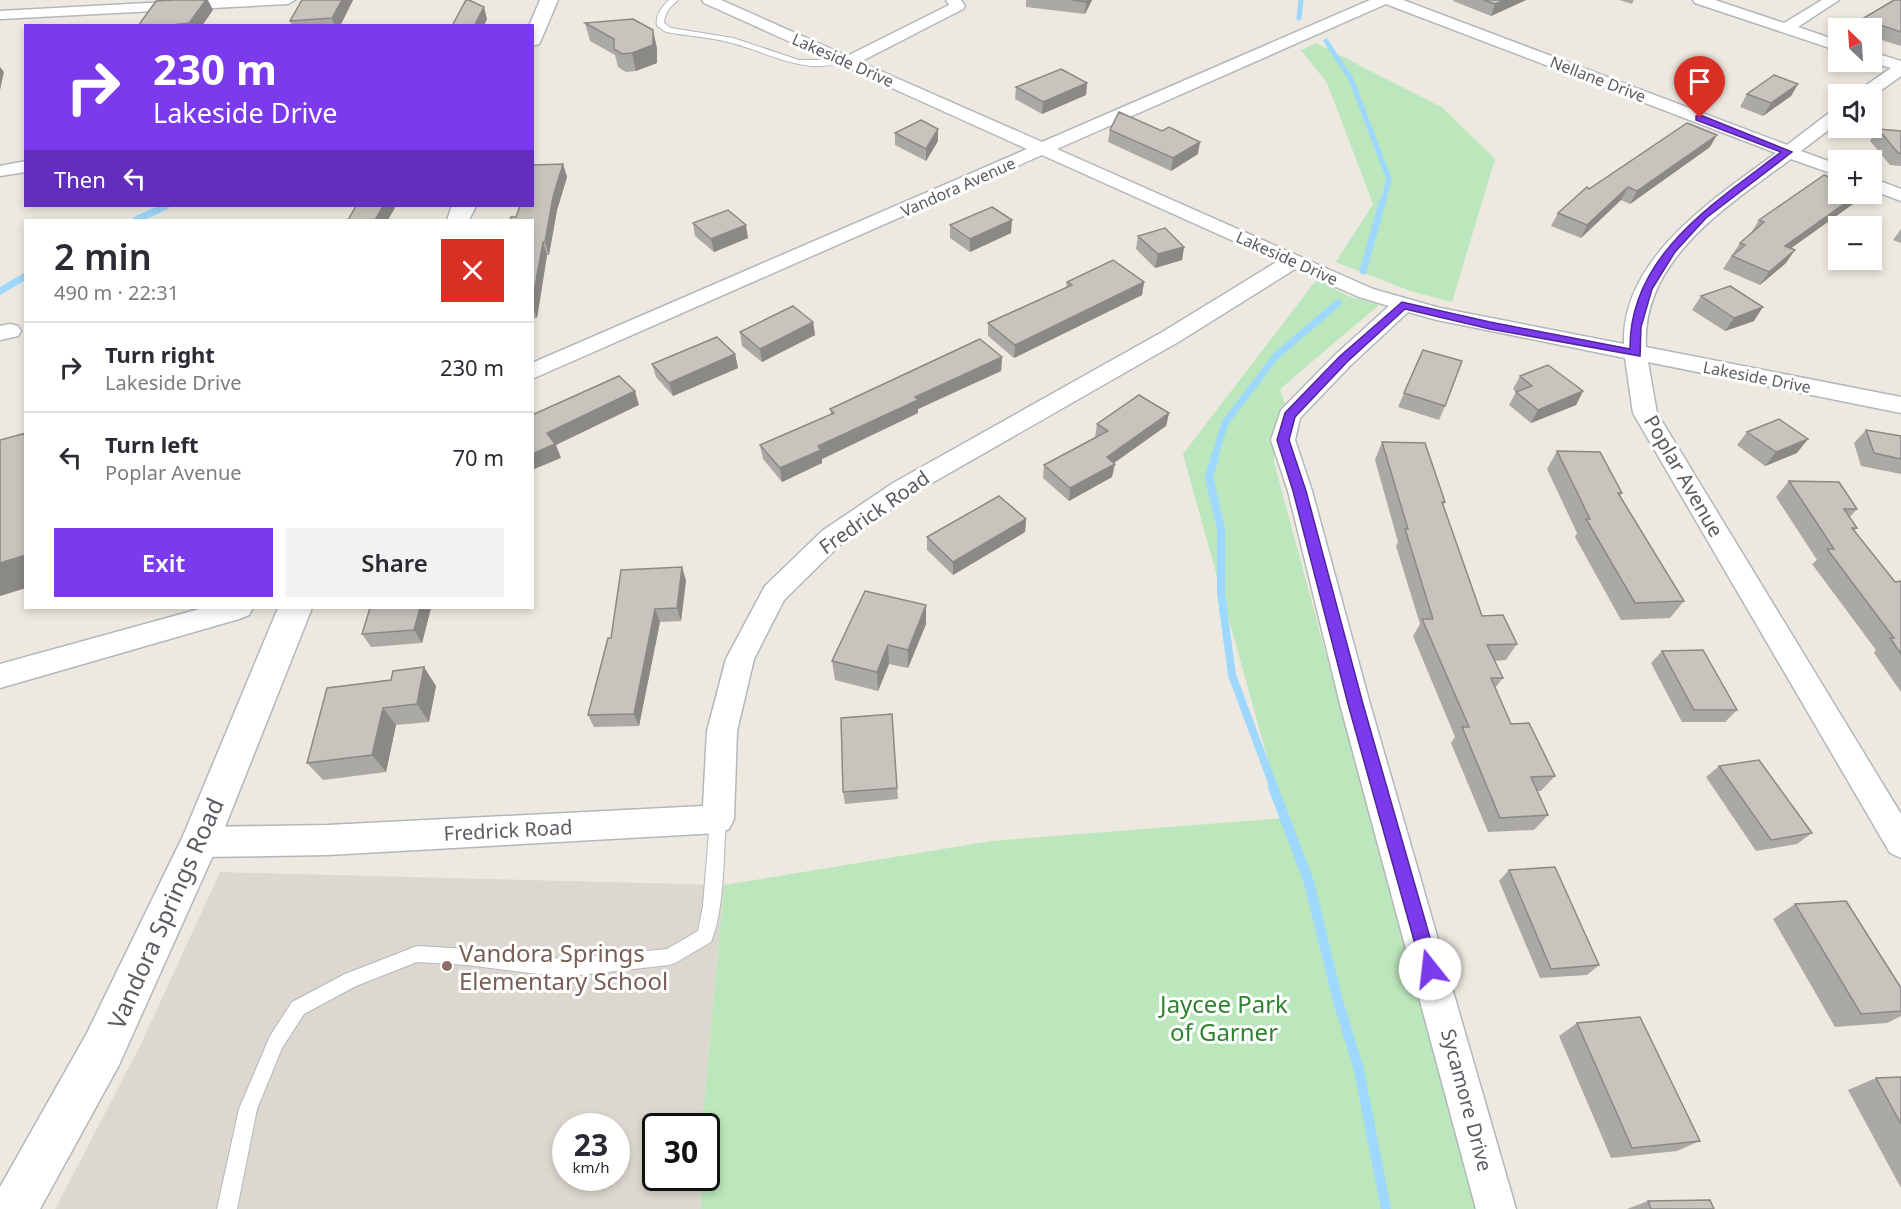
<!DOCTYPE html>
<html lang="en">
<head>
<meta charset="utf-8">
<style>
  :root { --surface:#fff; --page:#f2f2f3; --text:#2b2b33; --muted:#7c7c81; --line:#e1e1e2; --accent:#7c3aed }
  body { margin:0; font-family:"Noto Sans",sans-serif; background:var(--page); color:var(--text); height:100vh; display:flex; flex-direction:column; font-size:22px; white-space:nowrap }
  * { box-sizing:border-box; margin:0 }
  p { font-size:20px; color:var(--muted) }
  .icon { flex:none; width:33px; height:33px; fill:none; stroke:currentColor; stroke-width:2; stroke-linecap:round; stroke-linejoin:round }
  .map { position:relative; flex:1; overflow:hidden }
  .side { position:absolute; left:24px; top:219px; width:510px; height:390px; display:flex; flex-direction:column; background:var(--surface); border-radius:0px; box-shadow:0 3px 9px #0003 }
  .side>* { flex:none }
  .guide { position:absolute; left:24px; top:24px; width:510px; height:183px; border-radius:0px; box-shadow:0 3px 9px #0003; background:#7c3aed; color:#fff; overflow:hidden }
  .needle { width:39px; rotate:335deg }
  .controls { position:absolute; left:1828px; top:18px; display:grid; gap:12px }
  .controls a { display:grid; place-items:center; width:54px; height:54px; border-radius:0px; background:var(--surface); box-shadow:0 3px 9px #0003; font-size:30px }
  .speed { position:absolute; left:552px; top:1113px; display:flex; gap:12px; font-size:30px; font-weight:700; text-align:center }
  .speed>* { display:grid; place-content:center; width:78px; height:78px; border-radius:50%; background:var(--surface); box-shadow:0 3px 9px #0003; line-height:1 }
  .speed small { font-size:15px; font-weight:400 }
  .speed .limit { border:3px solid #111; border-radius:9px; background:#fff; color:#111 }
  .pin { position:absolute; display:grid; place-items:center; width:51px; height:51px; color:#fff; margin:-62px -26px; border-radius:50% 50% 50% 0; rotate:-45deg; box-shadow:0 0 6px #0007 }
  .pin .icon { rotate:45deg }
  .me { position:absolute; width:66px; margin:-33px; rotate:344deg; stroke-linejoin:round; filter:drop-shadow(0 0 4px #0008) }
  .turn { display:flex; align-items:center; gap:21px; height:126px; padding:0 30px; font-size:27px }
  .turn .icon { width:78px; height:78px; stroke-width:2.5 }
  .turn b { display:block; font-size:42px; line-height:51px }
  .then { display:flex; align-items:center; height:57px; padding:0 30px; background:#0003; gap:12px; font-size:22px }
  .round { display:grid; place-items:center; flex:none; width:63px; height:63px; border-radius:0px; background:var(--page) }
  .head { display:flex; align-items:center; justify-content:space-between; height:102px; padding:0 30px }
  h1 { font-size:36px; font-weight:600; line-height:45px }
  .action { display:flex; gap:12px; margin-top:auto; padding:12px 30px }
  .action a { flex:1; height:69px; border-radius:0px; background:var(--accent); color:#fff; font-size:24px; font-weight:600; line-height:69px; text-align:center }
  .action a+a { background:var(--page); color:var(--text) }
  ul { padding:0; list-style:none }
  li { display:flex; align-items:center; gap:18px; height:90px; padding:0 30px; border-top:2px solid var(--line) }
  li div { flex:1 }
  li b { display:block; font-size:22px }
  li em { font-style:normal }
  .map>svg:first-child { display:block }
  .education { fill:#ddd8cf; fill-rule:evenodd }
  .green { fill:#bce6bb }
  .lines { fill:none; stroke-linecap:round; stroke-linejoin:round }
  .stream-far3 { stroke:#9ed8ff; stroke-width:5 }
  .stream-far2 { stroke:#9ed8ff; stroke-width:7 }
  .stream-far1 { stroke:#9ed8ff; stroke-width:8 }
  .stream { stroke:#9ed8ff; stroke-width:10 }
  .service-casing { stroke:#b3b7bc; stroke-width:2 }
  .minor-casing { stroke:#b3b7bc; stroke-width:3 }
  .tertiary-casing { stroke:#b3b7bc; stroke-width:3 }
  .service { fill:#fff; fill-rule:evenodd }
  .minor { fill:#fff; fill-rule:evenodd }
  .tertiary { fill:#fff; fill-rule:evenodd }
  .wall { fill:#aba9a3 }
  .shaded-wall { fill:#8b8984 }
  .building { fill:#c7c4bd; stroke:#8b8984; stroke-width:1.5 }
  .route { fill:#7c3aed; stroke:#51269a; stroke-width:1.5 }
  .education-dot { fill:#8d6e63; stroke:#fff; stroke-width:2 }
  .labels { text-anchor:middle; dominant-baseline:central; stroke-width:6; stroke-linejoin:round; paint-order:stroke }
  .far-street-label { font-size:16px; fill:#595d62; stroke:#fff }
  .street-label { font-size:20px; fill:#595d62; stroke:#fff }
  .near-street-label { font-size:24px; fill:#595d62; stroke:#fff }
  .near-education-label { font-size:24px; fill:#785e54; stroke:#fff; text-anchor:start }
  .near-park-label { font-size:24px; fill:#308231; stroke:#fff }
</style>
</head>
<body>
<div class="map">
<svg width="1901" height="1209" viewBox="0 0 1901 1209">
  <rect width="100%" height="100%" fill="#ede9e0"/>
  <path class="education" d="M220 872 724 885 702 1126H656V1178H700L701 1209H55L140 1046ZM566 1126H616V1178H566Z"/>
  <path class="green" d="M1316 43 1443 108 1495 159 1452 302 1410 291 1336 262 1373 204 1327 83 1301 50Z
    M1317 279 1348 296 1379 305 1280 389 1287 410 1275 434 1274 462 1418 996 1479 1209H701L700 1178H706V1126H702L724 885 992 841 1284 818 1183 454Z"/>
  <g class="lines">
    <path class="stream-far3" d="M1299 18 1301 0
      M1326 41 1351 79 1389 179 1383 202"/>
    <path class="stream-far2" d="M136 220 166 206
      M1363 271 1383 200
      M0 291 26 276
      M1214 459 1225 423 1276 356 1338 303"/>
    <path class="stream-far1" d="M1215 457 1209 477 1221 529V593L1232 675 1274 788"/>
    <path class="stream" d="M1273 787 1309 882 1338 1001 1359 1070 1386 1209"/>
    <defs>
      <path id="service" d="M669 0H678C670 7 665 12 664 23L671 28 733 38 799 60H824L841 57 845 59C813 79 764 51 732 43 710 37 688 36 666 32L657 26C655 15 662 7 669 0Z
        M718 812 724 814 726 819C723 856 725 908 711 942L675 963 669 965 562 977 467 965 417 962 356 986 304 1014 282 1048 257 1109 237 1209H217L239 1109 270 1036 292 1002 345 974 417 946 467 949 562 959 667 949 698 931 703 906 710 819 712 814Z"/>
      <path id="minor" d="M203 0H295L288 4 0 19V11Z
        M702 0H721L847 56 949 5 946 0H961L965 6 963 9 860 62 1042 142 1370 0H1403L1787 145 1833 110 1839 109V122L1801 151 1839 165V176L1791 159C1729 205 1641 259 1646 347L1901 397V413L1648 362 1657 413 1901 814V858L1890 853 1633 413 1625 358 1437 320 1408 312 1351 365 1300 418 1295 440 1312 491 1370 704 1516 1209H1476L1340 704 1288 491 1271 440 1281 410 1335 355 1389 306 1359 297 1295 269 1180 341 911 495 840 545 784 600 754 659 737 731 734 819 729 829 718 833 328 855 200 857 189 852 184 842 189 832 200 827 328 825 703 806 707 731 726 659 765 586 822 531 893 483 1164 331 1278 261 1042 155 532 379V363L1027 149 704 3ZM1386 4 1776 153C1715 198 1621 258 1624 344L1440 308 1373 289 1057 149Z
        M1693 0H1715L1784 23 1822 0H1839L1798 27 1839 41V51L1695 3Z
        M1872 52 1901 61V76L1872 97V94H1857L1859 90 1891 68 1870 62H1872Z
        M26 161V172L0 176V166Z
        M1872 178 1901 189V201L1872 190Z
        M10 324 18 326 21 331 18 336 0 340V326Z
        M203 608H253L249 615 239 619 0 688V664Z"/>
      <path id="tertiary" d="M540 0H558L541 40 539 44 532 46V26H529Z
        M452 206H476L469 220H447Z
        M278 608H312L219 842 119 1065 40 1209H0V1187L87 1033 183 836Z"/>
    </defs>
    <use href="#service" class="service-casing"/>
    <use href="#minor" class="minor-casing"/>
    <use href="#tertiary" class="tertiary-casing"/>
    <use href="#service" class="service"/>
    <use href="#minor" class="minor"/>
    <use href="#tertiary" class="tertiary"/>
  </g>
  <path class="wall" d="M353 0 340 26H292L290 21Z
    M1026 0H1092L1085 14 1026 7Z
    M1454 0H1526L1491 16 1453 1Z
    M1619 0H1634L1632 4Z
    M1901 0V46L1872 37V28H1856L1862 19Z
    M585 23 657 48V63L636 71 626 72 618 67 615 55 590 41Z
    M1087 83 1086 95 1042 114 1015 99 1016 87Z
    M1798 84 1791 96 1763 116 1740 107 1747 94Z
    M1878 129 1901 131V166L1890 165 1870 141Z
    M1110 130 1198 154 1171 171 1108 142Z
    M895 133 938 141 926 161 895 145Z
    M1710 147 1630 204 1621 200 1581 238 1551 226 1558 213 1589 189Z
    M563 164 567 177 557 210 549 255H547L537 318H532V220L516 217Z
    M1839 194H1860L1853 204 1791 248 1786 263 1760 285 1723 269 1740 243 1751 233 1759 220Z
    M693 223 748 238 714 252 695 236Z
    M950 225 1011 233 970 252 950 238Z
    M1901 229V243L1893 240Z
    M1138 236 1184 247 1182 260 1155 268 1136 249Z
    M1067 282H1144L1142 295 1014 358 988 336V323L1066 288Z
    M1701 296 1754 321 1725 331 1692 310Z
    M813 322 815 335 762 362 742 346 740 332Z
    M1423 350 1445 406 1439 420 1398 407Z
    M735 354 738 368 673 396 656 377 652 364Z
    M1002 357 1001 371 918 409V413L822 459V463L782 482 763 459 760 445 831 414 830 409Z
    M1520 376 1583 391 1576 405 1531 423 1509 405 1516 392 1513 389Z
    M1169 413 1166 426 1114 463 1112 477 1069 501 1043 478 1044 465 1095 437 1097 424Z
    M1866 430 1901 436V474L1861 466 1854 443Z
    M1747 432 1797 453 1765 466 1737 445Z
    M1382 442 1445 502 1443 506 1482 616 1517 644 1506 660 1494 661 1503 678 1495 688 1511 724 1555 776 1541 791H1537L1548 815 1534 830 1488 832 1451 743 1455 737 1413 636 1420 624 1396 546 1398 542 1375 460Z
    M1557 451 1622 493 1620 496 1684 601 1670 618 1621 620 1575 537 1577 533 1547 469Z
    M1789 481 1857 509 1850 517 1857 528 1854 531 1895 582 1901 581V692L1874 653 1876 650 1812 564 1817 560 1776 497Z
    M1026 519 1025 532 953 575 927 550V537Z
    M686 580 681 621 660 622 639 726 594 727 588 715 611 638Z
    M370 608H431L422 643 371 647 362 634Z
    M926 624 908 668 889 664 878 691 835 680 832 661Z
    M1662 651 1737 710 1725 722H1682L1651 663Z
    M436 686 429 722 396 725 386 772 323 780 307 763 327 688Z
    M892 714 898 799 845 804 843 792Z
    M1719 766 1812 833 1797 844 1756 851 1706 777Z
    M1509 870 1599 965 1587 975 1540 978 1499 881Z
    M1795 904 1901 988V1016L1887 1023 1835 1027 1773 919Z
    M1577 1023 1700 1141 1677 1151 1611 1158 1559 1036Z
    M1901 1077V1188L1848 1090 1876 1078Z
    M1648 1201 1714 1209H1627Z"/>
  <path class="shaded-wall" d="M206 0H208L213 10 202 26H163Z
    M342 0H353L340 26H335L332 18Z
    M1087 0H1092L1085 14 1086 2Z
    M1505 0H1526L1491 16 1495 4Z
    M484 7 487 19 484 26H474Z
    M653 30 657 48V63L636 71 632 53Z
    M0 67 4 72 0 90Z
    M1087 83 1086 95 1042 114 1043 102Z
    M1798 84 1791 96 1763 116 1771 103Z
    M938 129V141L926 161V149Z
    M1717 135 1710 147 1630 204 1637 191Z
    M1200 142 1198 154 1171 171 1173 158Z
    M563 164 567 177 557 210 549 255 545 242 553 197Z
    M1628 187 1621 200 1581 238 1587 225Z
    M1858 194H1860L1853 204 1776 259 1785 246Z
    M383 206H396L388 220H375Z
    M1012 220 1011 233 970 252V239Z
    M746 225 748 238 714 252 711 239Z
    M543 242 547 255 537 318 532 304Z
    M1184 247 1182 260 1155 268 1158 254Z
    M1795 250 1786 263 1760 285 1769 272Z
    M1144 282 1142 295 1014 358 1015 345Z
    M1763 307 1754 321 1725 331 1734 318Z
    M813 322 815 335 762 362 760 349Z
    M735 354 738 368 673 396 669 383Z
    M1002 357 1001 371 918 409V413L822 459V463L782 482 780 468 818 446 915 397Z
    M635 391 639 405 556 445 561 458 532 470V454L547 433Z
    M1583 391 1576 405 1531 423 1538 410Z
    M1169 413 1166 426 1111 465 1115 464 1112 477 1069 501 1070 488 1107 457Z
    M1808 439 1797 453 1765 466 1776 452Z
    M1026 519 1025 532 953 575V562Z
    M26 555V588L0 596V563Z
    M682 567 686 580 681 621 677 608Z
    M926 605V624L908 668V650Z
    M420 608H431L422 643 414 630Z
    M655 609 660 622 639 726 634 714Z
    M888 645 889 664 878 691 877 672Z
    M424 667 436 686 429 722 417 704Z
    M383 708 396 725 386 772 372 755Z"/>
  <path class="building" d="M174 0H206L189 23 163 26H138L156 1Z
    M302 0H342L332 18 290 21Z
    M466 0H469L484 7 474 26H452Z
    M1071 0H1087L1086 2Z
    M1483 0H1505L1495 4Z
    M1894 0H1901V32L1862 19Z
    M633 19 653 30V45L632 53 622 54 614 49V39L585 23Z
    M1061 69 1087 83 1043 102 1016 87Z
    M1774 75 1798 84 1771 103 1747 94Z
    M1119 112 1162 131 1169 127 1200 142 1173 158 1110 130Z
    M921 120 938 129 926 149 895 133Z
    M1687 123 1717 135 1637 191 1628 187 1587 225 1558 213 1587 187 1589 189Z
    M1878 129 1901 131V154L1898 153Z
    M563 164 553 197 545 242H543L532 304V220H510L511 217H516L520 206H532L533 165Z
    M1824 175 1839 181V194H1858L1785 246 1795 250 1769 272 1732 256 1745 245 1740 243 1764 222 1759 220Z
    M356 206H383L375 220H348Z
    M992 207 1012 220 970 239 950 225Z
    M728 210 746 225 711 239 693 223Z
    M1165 228 1184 247 1158 254 1138 236Z
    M1113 260 1144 282 1015 345 988 323 1072 285 1067 282Z
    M1730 286 1763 307 1734 318 1701 296Z
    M793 306 813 322 760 349 740 332Z
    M717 337 735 354 669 383 652 364Z
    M980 339 1002 357 915 397 918 400 818 446 821 450 780 468 760 445 834 413 830 409Z
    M1423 350 1462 361 1445 406 1404 393Z
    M1548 365 1583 391 1538 410 1516 392 1532 386 1520 376Z
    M619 376 635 391 547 433 555 444 532 454V415Z
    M1139 395 1169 413 1107 457 1115 464 1070 488 1044 465 1108 431 1097 424Z
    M1779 419 1808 439 1776 452 1747 432Z
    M1866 430 1901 436V459L1874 453Z
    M26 433V555L0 563V440Z
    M1382 442 1425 443 1445 502H1442L1482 616 1503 615 1517 644 1487 645 1503 678H1491L1511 724 1529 723 1555 776 1531 777 1548 815 1500 818 1462 727H1469L1422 619H1433L1405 529H1408Z
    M1557 451 1600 452 1622 493H1618L1684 601 1635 603 1586 519H1590Z
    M1789 481 1839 482 1857 509H1844L1857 528H1852L1895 582 1901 581V654L1890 638H1894L1827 549H1834Z
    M999 496 1026 519 953 562 927 537Z
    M682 567 677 608 655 609 634 714 588 715 608 638H611L621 570Z
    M865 591 926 605 908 650 888 645 877 672 832 661Z
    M370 608H420L414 630 362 634Z
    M1703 650 1737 710H1694L1662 651Z
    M424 667 417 704 383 708 372 755 307 763 327 688 391 680 393 671Z
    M892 714 897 788 843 792 841 718Z
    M1759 760 1812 833 1771 840 1719 766Z
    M1555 867 1599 965 1551 969 1509 870Z
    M1846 901 1901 988V1011L1861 1014 1795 904Z
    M1640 1017 1700 1141 1632 1148 1577 1023Z
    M1901 1077V1124L1876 1078Z
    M1710 1200 1714 1209H1651L1648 1201Z"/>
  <path class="route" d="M1696 116H1703L1792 152 1706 218 1675 252 1652 289 1641 327 1640 356 1490 329 1405 309 1347 362 1295 417 1289 440 1306 491 1363 704 1439 969 1437 975 1430 978 1424 975 1422 969 1348 704 1293 491 1277 440 1285 413 1339 357 1402 302 1490 322 1630 349C1629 255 1715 203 1781 152L1696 120Z"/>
  <circle class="education-dot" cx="447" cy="966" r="6"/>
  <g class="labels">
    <g class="far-street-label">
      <text transform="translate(843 60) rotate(24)">Lakeside Drive</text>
      <text transform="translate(1598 79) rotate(21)">Nellane Drive</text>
      <text transform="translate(958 187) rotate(-24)">Vandora Avenue</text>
      <text transform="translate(1287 258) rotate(24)">Lakeside Drive</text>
      <text transform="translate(1757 377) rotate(11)">Lakeside Drive</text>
    </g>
    <g class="street-label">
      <text transform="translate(1684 476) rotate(60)">Poplar Avenue</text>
      <text transform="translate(874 512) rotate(-35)">Fredrick Road</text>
      <text transform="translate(508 830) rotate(-3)">Fredrick Road</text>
      <text transform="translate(1467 1100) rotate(75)">Sycamore Drive</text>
    </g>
    <g class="near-street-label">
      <text transform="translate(165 913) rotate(-66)">Vandora Springs Road</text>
    </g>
    <g class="near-education-label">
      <text x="459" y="952">Vandora Springs<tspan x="459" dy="28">Elementary School</tspan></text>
    </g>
    <g class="near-park-label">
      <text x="1224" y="1003">Jaycee Park<tspan x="1224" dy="28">of Garner</tspan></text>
    </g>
  </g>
</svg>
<div class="controls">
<a><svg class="needle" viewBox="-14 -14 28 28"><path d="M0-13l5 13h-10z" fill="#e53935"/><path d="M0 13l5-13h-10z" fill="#7c7c81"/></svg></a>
<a><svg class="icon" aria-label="sound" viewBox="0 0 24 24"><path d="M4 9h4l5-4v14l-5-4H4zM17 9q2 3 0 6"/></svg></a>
<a>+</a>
<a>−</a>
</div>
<div class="speed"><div>23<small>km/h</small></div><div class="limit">30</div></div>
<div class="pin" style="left:1700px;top:118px;background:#d93025"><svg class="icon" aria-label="arrive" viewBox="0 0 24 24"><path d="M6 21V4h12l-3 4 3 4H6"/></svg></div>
<svg class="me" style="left:1430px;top:969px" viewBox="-20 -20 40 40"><circle r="19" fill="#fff"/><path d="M0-13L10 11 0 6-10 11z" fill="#7c3aed"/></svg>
<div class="guide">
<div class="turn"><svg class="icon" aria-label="right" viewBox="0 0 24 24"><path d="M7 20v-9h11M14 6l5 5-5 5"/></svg><div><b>230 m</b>Lakeside Drive</div></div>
<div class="then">Then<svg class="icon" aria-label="left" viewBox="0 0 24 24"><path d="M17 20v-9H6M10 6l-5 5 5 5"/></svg></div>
</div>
<section class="side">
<div class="head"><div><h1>2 min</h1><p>490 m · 22:31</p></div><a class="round" style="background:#d93025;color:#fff"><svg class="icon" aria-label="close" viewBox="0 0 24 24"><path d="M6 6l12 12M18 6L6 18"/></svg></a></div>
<ul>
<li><svg class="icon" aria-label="right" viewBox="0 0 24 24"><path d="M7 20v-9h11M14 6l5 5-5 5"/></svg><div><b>Turn right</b><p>Lakeside Drive</p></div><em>230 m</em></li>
<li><svg class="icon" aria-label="left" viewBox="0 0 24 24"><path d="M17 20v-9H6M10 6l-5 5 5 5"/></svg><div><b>Turn left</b><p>Poplar Avenue</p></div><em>70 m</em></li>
</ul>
<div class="action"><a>Exit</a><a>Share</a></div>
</section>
</div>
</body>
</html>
